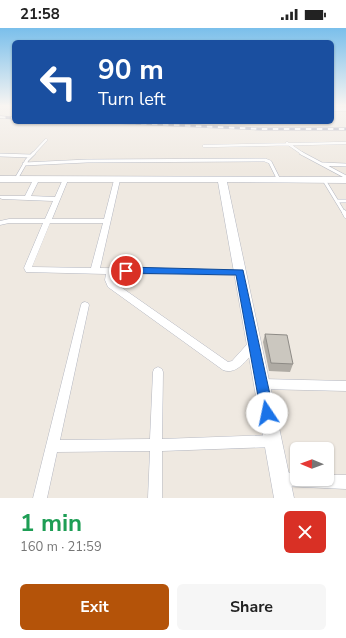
<!DOCTYPE html>
<html lang="en">
<head>
<meta charset="utf-8">
<style>
  :root { --surface:#fff; --page:#f6f6f6; --text:#222; --muted:#767676; --accent:#b45309 }
  body { margin:0; font-family:"Nunito Sans",sans-serif; background:var(--page); color:var(--text); height:100vh; display:flex; flex-direction:column; font-size:15px; white-space:nowrap }
  * { box-sizing:border-box; margin:0 }
  p { font-size:13px; color:var(--muted) }
  .icon { flex:none; width:22px; height:22px; fill:none; stroke:currentColor; stroke-width:2; stroke-linecap:round; stroke-linejoin:round }
  .map { position:relative; height:470px; overflow:hidden }
  .side { display:flex; flex-direction:column; background:var(--surface); flex:1 }
  .side>* { flex:none }
  .hud { position:absolute; left:12px; top:12px; width:322px; height:84px; border-radius:6px; box-shadow:0 1px 3px #0004; background:#1a4fa0; color:#fff; overflow:hidden }
  .needle { width:26px; rotate:271deg }
  .buttons { position:absolute; left:290px; top:414px; display:grid; gap:8px }
  .buttons a { display:grid; place-items:center; width:44px; height:44px; border-radius:6px; background:var(--surface); box-shadow:0 1px 3px #0004; font-size:20px }
  .pin { position:absolute; display:grid; place-items:center; width:34px; height:34px; color:#fff; margin:-17px; border:2px solid #fff; border-radius:50%; box-shadow:0 1px 4px #0007 }
  .me { position:absolute; width:44px; margin:-22px; rotate:349deg; stroke-linejoin:round; filter:drop-shadow(0 0 3px #0008) }
  .turn { display:flex; align-items:center; gap:14px; height:84px; padding:0 20px; font-size:18px }
  .turn .icon { width:52px; height:52px; stroke-width:2.5 }
  .turn b { display:block; font-size:28px; line-height:34px }
  .round { display:grid; place-items:center; flex:none; width:42px; height:42px; border-radius:6px; background:var(--page) }
  .summary { display:flex; align-items:center; justify-content:space-between; height:68px; padding:0 20px }
  h1 { font-size:24px; font-weight:700; line-height:30px; color:#1e9e55 }
  .cta { display:flex; gap:8px; margin-top:auto; padding:8px 20px }
  .cta a { flex:1; height:46px; border-radius:6px; background:var(--accent); color:#fff; font-size:16px; font-weight:700; line-height:46px; text-align:center }
  .cta a+a { background:var(--page); color:var(--text) }
  .status { display:flex; justify-content:space-between; align-items:center; height:28px; padding:0 20px; background:var(--surface); direction:ltr }
  .status svg { height:11px; fill:currentColor }
  .map>svg:first-child { display:block }
  .lines { fill:none; stroke-linecap:round; stroke-linejoin:round }
  .lane-far2-casing { stroke:#b4b7c1; stroke-width:3 }
  .lane-far1-casing { stroke:#b4b7c1; stroke-width:4 }
  .lane-casing { stroke:#b4b7c1; stroke-width:5 }
  .street-casing { stroke:#b4b7c1; stroke-width:1 }
  .secondary-casing { stroke:#b4b7c1; stroke-width:1 }
  .lane-far2 { stroke:#fff; stroke-width:2.5 }
  .lane-far1 { stroke:#fff; stroke-width:3 }
  .lane { stroke:#fff; stroke-width:4 }
  .street { fill:#fff; fill-rule:evenodd }
  .secondary { fill:#fff; fill-rule:evenodd }
  .rail-casing { stroke:#a3a6b8; stroke-width:3 }
  .rail { stroke:#fff; stroke-width:2; stroke-dasharray:5.5; stroke-linecap:butt }
  .wall { fill:#afaba4 }
  .building { fill:#cbc7bf; stroke:#8e8b86 }
  .route { fill:#1a73e8; stroke:#114b97 }
</style>
</head>
<body>
<div class="status"><b>21:58</b><svg viewBox="0 0 49 12"><path d="M0 12V9h3v3zM5 12V6h3v6zM10 12V3h3v9zM15 12V0h3v12zM26 1h20v11H26zM47 4h2v5h-2z"/></svg></div>
<div class="map">
<svg width="346" height="470" viewBox="0 0 346 470">
  <rect width="100%" height="100%" fill="#efe9e1"/>
  <g class="lines">
    <defs>
      <path id="lane-far2" d="M287 115 303 126
        M204 118 346 115
        M33 126 46 112"/>
      <path id="lane-far1" d="M301 125 346 149
        M0 127 31 128
        M24 136 87 133 265 132 270 134 279 152
        M322 136 346 137
        M16 151 27 132 34 125
        M324 152 344 185
        M337 173H346"/>
      <path id="lane" d="M344 184 346 188"/>
      <path id="street" d="M36 150 39 152 31 168 55 169 63 151H67L68 152 52 191H104L114 152 115 151H119L120 152 100 240 243 242 244 244 240 247 114 246 113 252 115 255 228 334 232 333 250 313 254 312 258 313 259 316 258 319C249 328 238 348 223 342L108 259 105 252 106 246 26 244 24 240 43 195H9L0 197V193L9 191H45L53 173 2 171 0 170V168H25L33 152ZM50 195H103L91 240 32 239Z
        M85 274 88 275 89 277 60 412 150 411 153 344 154 341 158 339 162 341 163 344 162 411 273 407 277 409 279 413 277 417 273 419 162 423V470H148L150 423 57 424 47 470H33L81 277 82 275Z
        M262 351 346 353V363L262 361 258 359 257 356 258 353Z
        M281 444 297 445V451H327V447H346V461L281 458 276 456 274 451 276 446Z"/>
      <path id="secondary" d="M332 79H346V83H332Z
        M0 148 346 149V155L227 154 294 470H274L218 154H0Z"/>
    </defs>
    <use href="#lane-far2" class="lane-far2-casing"/>
    <use href="#lane-far1" class="lane-far1-casing"/>
    <use href="#lane" class="lane-casing"/>
    <use href="#street" class="street-casing"/>
    <use href="#secondary" class="secondary-casing"/>
    <use href="#lane-far2" class="lane-far2"/>
    <use href="#lane-far1" class="lane-far1"/>
    <use href="#lane" class="lane"/>
    <use href="#street" class="street"/>
    <use href="#secondary" class="secondary"/>
    <defs>
      <path id="rail" d="M0 89 14 90
        M108 94 260 101H346"/>
    </defs>
    <use href="#rail" class="rail-casing"/>
    <use href="#rail" class="rail"/>
  </g>
  <path class="wall" d="M265 306 293 336 290 344 269 343 263 314Z"/>
  <path class="building" d="M265 306 287 307 293 336 271 335Z"/>
  <linearGradient id="sky" x2="0" y2="1"><stop stop-color="#7abfeb"/><stop offset="0.54" stop-color="#f8f5f2"/><stop offset="1" stop-color="#f8f5f2" stop-opacity="0"/></linearGradient>
  <rect width="346" height="144" fill="url(#sky)"/>
  <path class="route" d="M126 239 243 242 274 385 272 389 267 391 262 389 261 385 236 247 122 245V240Z"/>
</svg>
<div class="buttons">
<a><svg class="needle" viewBox="-14 -14 28 28"><path d="M0-13l5 13h-10z" fill="#e53935"/><path d="M0 13l5-13h-10z" fill="#767676"/></svg></a>
</div>
<div class="pin" style="left:126px;top:243px;background:#d93025"><svg class="icon" aria-label="arrive" viewBox="0 0 24 24"><path d="M6 21V4h12l-3 4 3 4H6"/></svg></div>
<svg class="me" style="left:267px;top:385px" viewBox="-20 -20 40 40"><circle r="19" fill="#fff"/><path d="M0-13L10 11 0 6-10 11z" fill="#1a73e8"/></svg>
<div class="hud">
<div class="turn"><svg class="icon" aria-label="left" viewBox="0 0 24 24"><path d="M17 20v-9H6M10 6l-5 5 5 5"/></svg><div><b>90 m</b>Turn left</div></div>
</div>
</div>
<section class="side">
<div class="summary"><div><h1>1 min</h1><p>160 m · 21:59</p></div><a class="round" style="background:#d93025;color:#fff"><svg class="icon" aria-label="close" viewBox="0 0 24 24"><path d="M6 6l12 12M18 6L6 18"/></svg></a></div>
<div class="cta"><a>Exit</a><a>Share</a></div>
</section>
</body>
</html>
